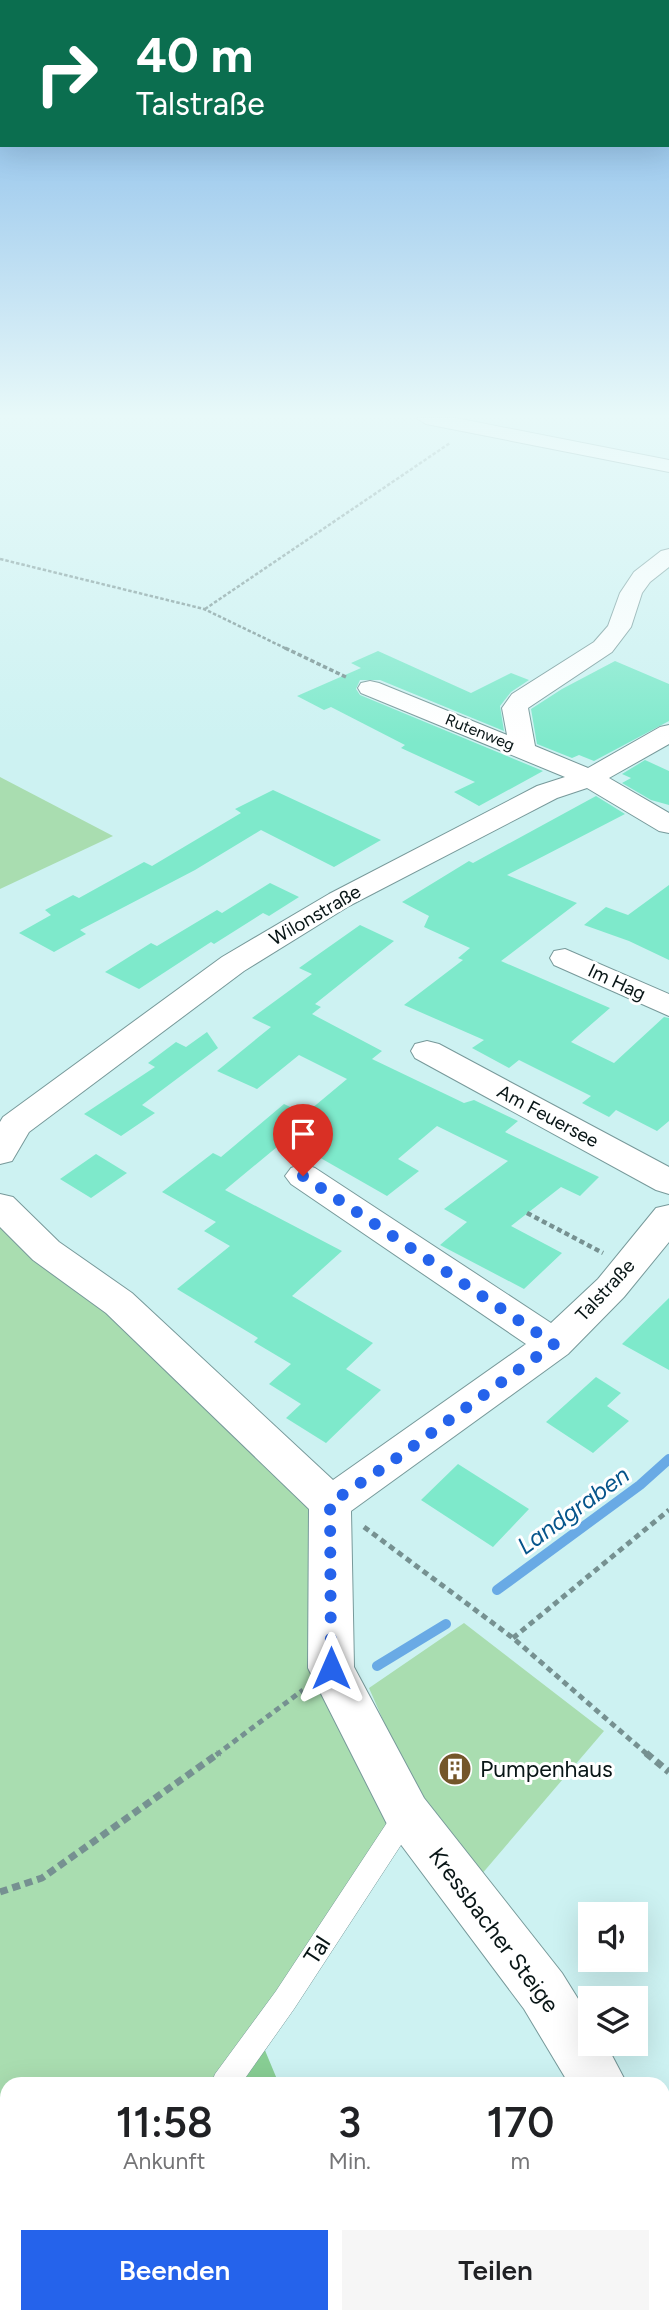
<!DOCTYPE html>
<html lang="de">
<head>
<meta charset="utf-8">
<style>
  :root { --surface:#fff; --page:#f6f6f6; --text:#202124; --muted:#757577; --accent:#2563eb }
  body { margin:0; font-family:Figtree,sans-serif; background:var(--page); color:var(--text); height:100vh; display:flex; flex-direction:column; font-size:26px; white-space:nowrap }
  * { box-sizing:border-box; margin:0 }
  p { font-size:23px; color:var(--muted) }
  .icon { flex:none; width:38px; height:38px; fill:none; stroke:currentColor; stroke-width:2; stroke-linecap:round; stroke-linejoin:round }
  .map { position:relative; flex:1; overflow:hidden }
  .side { position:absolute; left:0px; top:2077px; width:670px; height:247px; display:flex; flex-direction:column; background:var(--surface); border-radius:21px 21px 0 0; box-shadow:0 7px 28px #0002 }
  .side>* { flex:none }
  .banner { position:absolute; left:0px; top:0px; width:670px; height:147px; box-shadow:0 7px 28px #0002; background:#0b6e4f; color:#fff; overflow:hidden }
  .fabs { position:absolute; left:578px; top:1902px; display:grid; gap:14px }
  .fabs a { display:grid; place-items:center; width:70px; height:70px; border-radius:0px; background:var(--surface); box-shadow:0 7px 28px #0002; font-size:35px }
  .pin { position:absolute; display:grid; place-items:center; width:60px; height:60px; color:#fff; margin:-72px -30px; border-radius:50% 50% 50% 0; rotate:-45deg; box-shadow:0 0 7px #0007 }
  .pin .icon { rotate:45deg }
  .me { position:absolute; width:77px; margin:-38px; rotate:0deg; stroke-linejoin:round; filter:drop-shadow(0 0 5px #0008) }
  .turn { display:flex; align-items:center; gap:24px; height:147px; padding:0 21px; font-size:32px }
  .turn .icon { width:91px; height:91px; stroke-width:2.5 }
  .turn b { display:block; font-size:49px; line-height:60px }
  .eta { display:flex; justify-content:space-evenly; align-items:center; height:119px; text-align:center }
  .eta b { font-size:42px; font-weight:600; line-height:49px }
  .button { display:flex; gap:14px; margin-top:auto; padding:14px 21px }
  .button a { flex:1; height:80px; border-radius:0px; background:var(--accent); color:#fff; font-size:28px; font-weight:600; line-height:80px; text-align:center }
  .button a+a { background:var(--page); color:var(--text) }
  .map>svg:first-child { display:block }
  .green { fill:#a9ddb0 }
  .forest { fill:#88ce94 }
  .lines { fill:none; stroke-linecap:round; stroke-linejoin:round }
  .stream-far1 { stroke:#69aae5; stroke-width:10 }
  .stream { stroke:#69aae5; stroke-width:13 }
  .building { fill:#7ee9cb }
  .lane-casing { stroke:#77999a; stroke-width:1 }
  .street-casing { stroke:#77999a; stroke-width:2 }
  .path-far4 { stroke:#769191; stroke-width:2.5; stroke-dasharray:3.5 2; stroke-linecap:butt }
  .path-far3 { stroke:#769191; stroke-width:3.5; stroke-dasharray:4.5 2.5; stroke-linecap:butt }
  .path-far2 { stroke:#769191; stroke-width:4.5; stroke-dasharray:5 3.5; stroke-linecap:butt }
  .path-far1 { stroke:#769191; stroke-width:5; stroke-dasharray:6 4.5; stroke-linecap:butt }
  .path { stroke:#769191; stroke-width:7; stroke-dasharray:8 5; stroke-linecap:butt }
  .lane { fill:#fff; fill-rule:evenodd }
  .street { fill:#fff; fill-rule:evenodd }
  .route { stroke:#2563eb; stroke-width:12; stroke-dasharray:0 21.6 }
  .labels { text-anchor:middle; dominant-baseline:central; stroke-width:6; stroke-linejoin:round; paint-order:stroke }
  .far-street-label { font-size:16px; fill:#081516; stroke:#fff }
  .street-label { font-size:19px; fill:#081516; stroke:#fff }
  .near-poi-label { font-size:23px; fill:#081516; stroke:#fff; text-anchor:start }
  .near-street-label { font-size:23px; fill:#081516; stroke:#fff }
  .near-water-label { font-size:24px; font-style:italic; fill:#06558b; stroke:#fff }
</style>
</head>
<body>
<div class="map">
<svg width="669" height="2323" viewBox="0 0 669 2323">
  <rect width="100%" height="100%" fill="#cdf2f2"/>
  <path class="green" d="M0 777 113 836 0 889Z
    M0 1206 330 1503 331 1668 407 1814 285 2000 225 2084H7V2317H59L54 2323H0Z
    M464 1623 604 1731 475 1882 424 1814 369 1688Z"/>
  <path class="forest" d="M259 2036 279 2084H225Z
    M213 2317H372L374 2323H220Z
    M428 2317H597L598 2323H423Z"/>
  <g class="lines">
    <path class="stream-far1" d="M497 1590 640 1485 669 1459
      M377 1666 446 1624"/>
    <path class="stream" d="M663 2256 669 2274"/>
  </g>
  <path class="building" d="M378 651 471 693 511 673 529 680 511 692 500 706 504 731 380 680H360L356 689 360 695 543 771 479 806 454 792 475 782 401 748 405 745 331 707 324 710 297 696 361 668 351 663Z
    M615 661 669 684V721L594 761 579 755 572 758 537 744 531 709 562 689Z
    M645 760 669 771V805L651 800 622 783 631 778 622 774Z
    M273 790 381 840 334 867 261 830 195 870 80 930 86 934 54 952 19 933 51 915 45 910 73 895 79 898 144 862 152 866 241 813 235 809Z
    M596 796 625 814 507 875 577 903 501 961 610 1008 571 1042 614 1063 664 1017 669 1018V1121L657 1131 616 1110 609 1117 582 1103 591 1096 519 1060 509 1068 472 1048 484 1040 404 1005 463 960 458 958 470 948 424 927 429 916 402 902 469 861 473 863Z
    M270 883 299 897 269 916 263 913 214 944 211 942 139 989 105 972 151 943 157 946 217 910 222 913Z
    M669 885V960L629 941 584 925 606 907 628 915Z
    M360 925 394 941 315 1004 321 1007 312 1014 382 1051 372 1059 464 1103 474 1100 518 1121 505 1132 599 1177 580 1196 561 1187 511 1226 562 1253 524 1289 440 1245 467 1222 444 1209 508 1161 437 1126 398 1159 419 1171 387 1196 303 1148 301 1151 283 1142 225 1190 342 1251 292 1296 373 1343 346 1369 381 1390 326 1443 286 1418 301 1404 269 1384 291 1364 254 1342 258 1338 177 1289 230 1246 204 1231 216 1222 162 1192 213 1153 221 1157 284 1104 305 1114 347 1079 299 1055 257 1089 217 1071 271 1027 252 1018 312 974 299 968Z
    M207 1032 218 1048 142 1105 155 1113 121 1136 84 1114 155 1067 148 1063 176 1042 186 1047Z
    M96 1154 127 1173 91 1198 60 1179Z
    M669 1298V1370L622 1344Z
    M596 1377 621 1393 607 1406 629 1421 593 1453 546 1422Z
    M458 1464 529 1509 493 1547 421 1500Z"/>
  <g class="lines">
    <defs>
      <path id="lane" d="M405 1806 414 1809 417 1817 414 1825 294 2009 241 2084H211L215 2074 276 1991 396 1809Z
        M43 2317H74L71 2323H40Z"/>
      <path id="street" d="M416 418H456L669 460V472L426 424Z
        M669 549V567L650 582 642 593 631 627 612 652 528 708 535 746 588 768 660 727 669 725V744L609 778 669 813V833L659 831 587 788 557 798 349 906 244 971 29 1132 12 1161 0 1164V1122L3 1117 222 957 329 894 537 786 565 777 361 693 358 688 361 683 370 681 379 683 507 735 502 708 512 694 594 642 608 626 620 593 634 572 661 551Z
        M565 949 669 994V1016L554 965 550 958 554 951Z
        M427 1041 439 1044 669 1167V1194L656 1190 415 1058 411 1051 415 1044Z
        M303 1164 315 1168 551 1323 598 1279 656 1208 669 1205V1242L624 1297 568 1354 351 1511 354 1667 424 1798 562 1973 590 2018V2044H606L627 2084H569L524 2009 390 1830 308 1668 309 1509 106 1313 33 1260 0 1227V1194L13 1197 59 1242 132 1293 333 1480 526 1344 291 1184 285 1176 291 1168Z
        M663 2171 669 2173V2239L663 2236Z"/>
    </defs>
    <use href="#lane" class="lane-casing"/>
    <use href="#street" class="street-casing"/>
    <path class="path-far4" d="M0 559 204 609 289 650
      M205 609 450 443"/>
    <path class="path-far3" d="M285 648 348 678"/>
    <path class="path-far2" d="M527 1213 603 1253"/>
    <path class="path-far1" d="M364 1527 513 1638 648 1755
      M513 1638 669 1510
      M216 1755 303 1690"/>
    <path class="path" d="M646 1753 669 1772
      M0 1892 42 1878 219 1753"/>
    <use href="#lane" class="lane"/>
    <use href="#street" class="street"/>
  </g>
  <linearGradient id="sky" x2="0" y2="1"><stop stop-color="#75b0e7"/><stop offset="0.56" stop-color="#e8f9f9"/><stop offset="1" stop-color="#e8f9f9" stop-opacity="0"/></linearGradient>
  <rect width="669" height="743" fill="url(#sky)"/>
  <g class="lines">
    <path class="route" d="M303 1176 554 1344 383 1468 330 1503 331 1668"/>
  </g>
  <defs>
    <symbol id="building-disc" viewBox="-11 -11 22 22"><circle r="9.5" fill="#74562a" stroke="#fff"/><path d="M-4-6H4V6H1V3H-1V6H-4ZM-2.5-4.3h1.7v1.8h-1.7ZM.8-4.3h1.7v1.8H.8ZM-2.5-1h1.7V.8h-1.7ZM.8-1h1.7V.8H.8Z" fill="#fff"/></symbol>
  </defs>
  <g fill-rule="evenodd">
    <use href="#building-disc" x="436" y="1750" width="38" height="38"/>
  </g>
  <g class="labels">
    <g class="far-street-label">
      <text transform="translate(480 732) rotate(22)">Rutenweg</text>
    </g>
    <g class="street-label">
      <text transform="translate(315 915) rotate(-30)">Wilonstraße</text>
      <text transform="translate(617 982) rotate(25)">Im Hag</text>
      <text transform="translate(548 1116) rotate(28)">Am Feuersee</text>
      <text transform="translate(605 1290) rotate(-47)">Talstraße</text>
    </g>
    <g class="near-poi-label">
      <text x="480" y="1769">Pumpenhaus</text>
    </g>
    <g class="near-street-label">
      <text transform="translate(494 1930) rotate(53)">Kressbacher Steige</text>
      <text transform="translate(317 1950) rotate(-57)">Tal</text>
    </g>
    <g class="near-water-label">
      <text transform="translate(573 1510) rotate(-36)">Landgraben</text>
    </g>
  </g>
</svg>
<div class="fabs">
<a><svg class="icon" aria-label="sound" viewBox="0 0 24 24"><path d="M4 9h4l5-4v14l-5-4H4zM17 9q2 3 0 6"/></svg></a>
<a><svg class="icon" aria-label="layers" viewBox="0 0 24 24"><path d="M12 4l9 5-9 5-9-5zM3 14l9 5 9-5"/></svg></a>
</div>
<div class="pin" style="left:303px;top:1176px;background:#d93025"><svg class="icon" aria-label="arrive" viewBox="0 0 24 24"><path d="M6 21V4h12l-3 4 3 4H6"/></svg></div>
<svg class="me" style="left:331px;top:1668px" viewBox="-20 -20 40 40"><path d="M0-17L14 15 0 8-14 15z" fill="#2563eb" stroke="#fff" stroke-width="4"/></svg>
<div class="banner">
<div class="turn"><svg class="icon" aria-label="right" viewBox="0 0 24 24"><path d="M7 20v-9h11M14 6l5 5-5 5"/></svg><div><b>40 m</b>Talstraße</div></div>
</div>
<section class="side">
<div class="eta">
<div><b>11:58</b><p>Ankunft</p></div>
<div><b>3</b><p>Min.</p></div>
<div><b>170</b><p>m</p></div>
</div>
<div class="button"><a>Beenden</a><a>Teilen</a></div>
</section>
</div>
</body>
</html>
